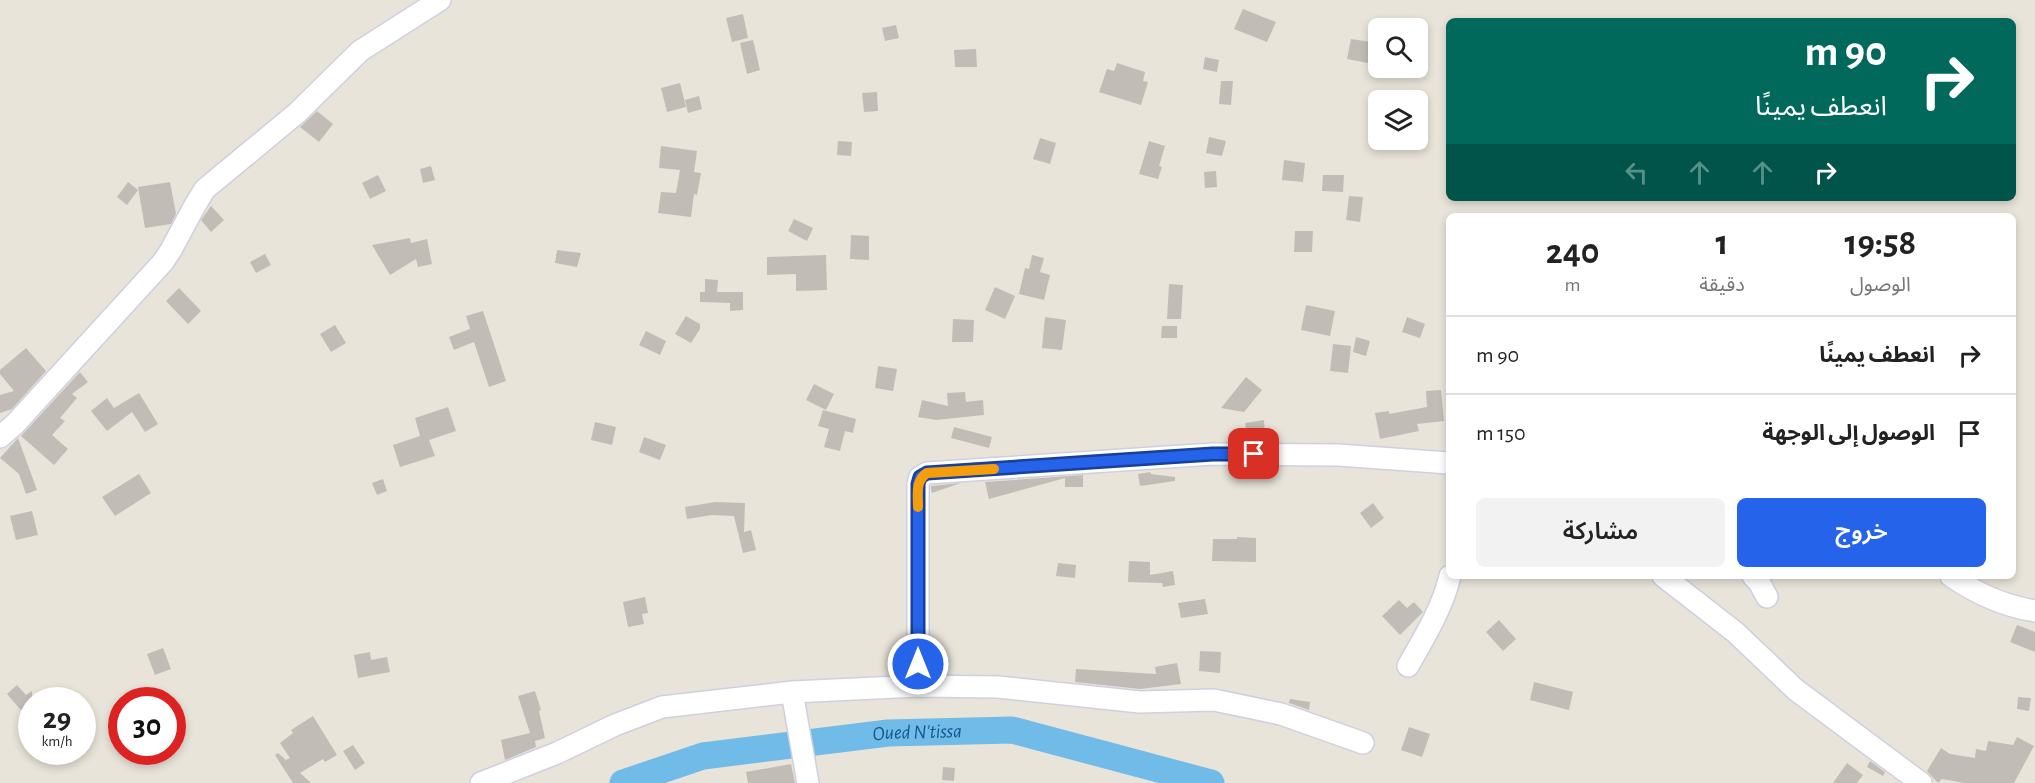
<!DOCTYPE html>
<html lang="ar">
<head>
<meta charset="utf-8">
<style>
  :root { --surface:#fff; --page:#f2f2f2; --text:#222; --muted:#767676; --line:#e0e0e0; --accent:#2563eb }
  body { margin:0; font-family:"Alegreya Sans","Noto Sans Arabic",sans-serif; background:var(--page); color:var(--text); direction:rtl; height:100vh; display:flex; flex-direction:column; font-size:22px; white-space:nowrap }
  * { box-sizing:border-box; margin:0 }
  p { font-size:20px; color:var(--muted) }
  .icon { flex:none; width:33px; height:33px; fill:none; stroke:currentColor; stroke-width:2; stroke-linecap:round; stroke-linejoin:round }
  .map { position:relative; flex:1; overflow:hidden; direction:ltr }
  .drawer { position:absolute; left:1446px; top:213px; width:570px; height:366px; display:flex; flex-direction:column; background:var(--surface); border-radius:9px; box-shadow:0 3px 9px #0003; direction:rtl }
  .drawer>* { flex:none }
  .hud { position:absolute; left:1446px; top:18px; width:570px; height:183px; border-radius:9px; box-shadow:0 3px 9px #0003; direction:rtl; background:#00695c; color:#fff; overflow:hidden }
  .buttons { position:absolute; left:1368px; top:18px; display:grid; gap:12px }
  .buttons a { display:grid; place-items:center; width:60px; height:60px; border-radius:9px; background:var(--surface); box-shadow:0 3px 9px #0003; font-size:30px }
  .speed { position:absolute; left:18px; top:687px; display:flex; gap:12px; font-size:30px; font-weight:700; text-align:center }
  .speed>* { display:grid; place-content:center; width:78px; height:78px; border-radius:50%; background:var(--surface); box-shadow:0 3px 9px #0003; line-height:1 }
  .speed small { font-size:15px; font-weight:400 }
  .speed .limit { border:9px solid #d22; background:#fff; color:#111 }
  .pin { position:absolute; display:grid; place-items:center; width:51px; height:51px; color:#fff; margin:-26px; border-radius:12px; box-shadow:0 3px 9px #0006 }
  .me { position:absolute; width:66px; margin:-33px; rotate:0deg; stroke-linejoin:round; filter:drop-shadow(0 0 4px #0008) }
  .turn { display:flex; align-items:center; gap:21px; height:126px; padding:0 30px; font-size:27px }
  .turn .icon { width:78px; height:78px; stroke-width:2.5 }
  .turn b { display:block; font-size:42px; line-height:51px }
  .lanes { display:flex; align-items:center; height:57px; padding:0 30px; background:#0003; justify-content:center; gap:30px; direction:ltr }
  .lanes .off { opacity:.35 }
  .eta { display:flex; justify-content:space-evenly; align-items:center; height:102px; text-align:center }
  .eta b { font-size:36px; font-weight:600; line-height:42px }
  .button { display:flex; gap:12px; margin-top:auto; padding:12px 30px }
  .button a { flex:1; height:69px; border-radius:9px; background:var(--accent); color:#fff; font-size:24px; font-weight:600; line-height:69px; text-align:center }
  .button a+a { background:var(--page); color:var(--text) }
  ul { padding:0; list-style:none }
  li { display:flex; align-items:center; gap:18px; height:78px; padding:0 30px; border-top:2px solid var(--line) }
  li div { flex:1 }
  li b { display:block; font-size:22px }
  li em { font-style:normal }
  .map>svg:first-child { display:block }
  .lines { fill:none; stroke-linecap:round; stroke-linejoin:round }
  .river { stroke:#70bbe7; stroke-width:27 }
  .building { fill:#c1bdb6 }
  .minor-casing { stroke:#ced0e0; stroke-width:24 }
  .minor { stroke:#fff; stroke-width:21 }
  .route-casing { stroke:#184099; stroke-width:15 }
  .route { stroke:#2563eb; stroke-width:10 }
  .slow { stroke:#f59e0b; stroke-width:10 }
  .labels { text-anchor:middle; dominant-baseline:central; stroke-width:5; stroke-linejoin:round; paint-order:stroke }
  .water-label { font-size:20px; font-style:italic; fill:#14578e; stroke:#fff }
</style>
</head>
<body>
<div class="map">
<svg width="2035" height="783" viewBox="0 0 2035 783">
  <rect width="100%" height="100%" fill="#e9e4d9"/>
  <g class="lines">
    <path class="river" id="s1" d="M623 783 703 756 888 733 1012 730 1211 783"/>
  </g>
  <path class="building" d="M1243 9 1276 22 1267 42 1234 29Z
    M743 14 748 38 732 42 726 18Z
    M896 25 899 38 885 41 882 28Z
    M1351 39 1377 43 1373 64 1347 59Z
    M753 40 760 70 747 74 740 43Z
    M976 49 977 67H955L954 50Z
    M1205 57 1219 60 1217 72 1203 69Z
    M1117 63 1145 72 1143 81 1148 82 1141 105 1099 92 1107 69 1114 71Z
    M1221 81H1233L1231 105 1219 104Z
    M680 83 686 107 667 112 661 88Z
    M877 92 878 111 864 112 862 93Z
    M699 96 702 109 688 113 685 100Z
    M317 111 333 124 319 142 300 127Z
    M1209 137 1226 141 1222 156 1206 153Z
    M1040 138 1056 143 1050 164 1033 159Z
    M838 141 852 142 851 156 837 155Z
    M1149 141 1165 146 1159 166 1162 167 1158 179 1139 174Z
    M661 146 697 151 694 172 701 173 697 195 694 194 691 217 658 213 661 192 676 193 680 170 659 168Z
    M1284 160 1305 163 1303 182 1282 180Z
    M431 166 435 180 423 183 420 169Z
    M1216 171 1217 187 1205 188 1204 172Z
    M378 175 386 191 370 199 362 183Z
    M1323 175H1344L1343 192 1322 191Z
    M128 182 138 190 127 205 117 197Z
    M170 182 176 214 171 224 145 228 138 187Z
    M1349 196 1363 197 1360 222 1346 220Z
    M211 206 224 220 211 232 201 220Z
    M794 219 813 228 807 241 788 231Z
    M1295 231H1313L1312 252H1294Z
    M851 235 869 236V260L850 259Z
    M410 238 411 243 427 239 432 264 418 267 416 259 390 275 372 245Z
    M557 250 581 253 577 267 555 263Z
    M265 254 271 265 256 273 250 262Z
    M826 255 827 290 796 291V274L767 275V257Z
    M1032 255 1044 258 1040 272 1050 275 1044 300 1019 294 1025 268 1029 269Z
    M705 279 718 280 717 292H743V310L730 311V303L700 302V292H705Z
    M1169 284 1183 285 1181 319H1167Z
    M995 287 1015 296 1005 319 985 310Z
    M179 288 201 311 188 324 166 301Z
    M1306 305 1335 311 1330 336 1301 330Z
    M483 311 506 381 489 387 474 342 454 350 449 337 470 329 466 316Z
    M686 316 700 324V329L691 343 675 334Z
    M1045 317 1066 320 1062 350 1042 348Z
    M1407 317 1425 324 1420 338 1402 332Z
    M953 319 974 320 973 342H952Z
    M335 325 346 343 331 352 320 334Z
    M1162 326H1177V338H1161Z
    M646 331 666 341 660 355 639 345Z
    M1356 337 1370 341 1366 356 1353 352Z
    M1333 344 1351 346 1348 373 1330 371Z
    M26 348 46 371 12 409 0 413V395L14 391 0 374V370Z
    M878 366 897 369 893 391 875 388Z
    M80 372 88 382 72 394 77 398 60 418 65 421 52 435 68 449 54 465 21 436Z
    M1246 377 1262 390 1244 412 1221 408Z
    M814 384 834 394 826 410 806 400Z
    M1441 390 1444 421 1417 424 1419 431 1380 439 1375 413 1389 411V414L1427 407 1426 391Z
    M965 392 966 402 983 400 984 415 936 420 918 417 922 400 948 406 947 393Z
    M139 393 158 424 145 432 132 412 107 431 91 411 107 398 114 408Z
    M448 407 456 431 429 440 435 456 400 467 393 445 420 436 415 418Z
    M823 410 856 419 853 433 845 431 840 451 824 447 829 429 818 426Z
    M1264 420 1265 437 1248 439 1245 423Z
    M595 422 616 427 612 445 591 440Z
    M954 427 992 437 989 448 951 438Z
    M644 437 666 445 660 460 639 452Z
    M18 438 37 490 26 494 19 474 0 458Z
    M1150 472 1151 474 1175 477V481L1140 486 1138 474Z
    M139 474 151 493 115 516 102 497Z
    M1083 475V487H1065V478L989 499 985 482Z
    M383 479 387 491 377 495 372 483Z
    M961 483 932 493 931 490V486Z
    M715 502 745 503 744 532 751 530 756 550 743 553 734 516 712 515 687 519 685 507Z
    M1373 503 1384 518 1371 528 1360 513Z
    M32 511 38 535 16 540 10 516Z
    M1237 537 1256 538V562L1212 561 1213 539H1237Z
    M1129 561 1150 562V575L1173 571 1175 585 1163 587 1162 583 1128 582Z
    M1058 563 1076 565 1075 578 1056 576Z
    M645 597 648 613 642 614 644 624 628 627 623 602Z
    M1205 599 1208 614 1181 618 1178 603Z
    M1399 600 1407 608 1414 602 1423 612 1400 635 1382 616Z
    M1499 620 1516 639 1503 651 1486 632Z
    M2017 625 2035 632V652L2010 642Z
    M163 648 171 669 155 675 147 654Z
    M1200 651 1221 652 1220 673 1199 671Z
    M370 652 371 660 387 657 390 672 358 678 354 655Z
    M1177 663 1181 684 1140 689 1075 682 1076 669 1156 674 1155 667Z
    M1534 682 1573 692 1569 710 1530 700Z
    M17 685 26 695 32 691V723L7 694Z
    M535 691 541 710 539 711 545 738 535 741 536 747 505 760 501 740 530 733 518 696Z
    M2018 697 2031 698 2029 711 2017 709Z
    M1290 699 1310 702 1309 710 1289 703Z
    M313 716 337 755 325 762 323 759 300 773 311 783H293L275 755 278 753 286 760 290 758 280 743 293 733 291 730Z
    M1409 727 1430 734 1422 757 1401 750Z
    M2017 737 2034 746 2014 783H1964L1942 779 1938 783 1927 771 1941 748 1950 754 1975 758 1976 749 1986 751 1988 741 2013 745Z
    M353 745 365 763 355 770 343 751Z
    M1870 761 1885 772 1883 776 1867 767Z
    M1847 763 1863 775 1857 783H1833Z
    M791 764 795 783H748L746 772Z
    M943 767 955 768 954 781 942 780Z"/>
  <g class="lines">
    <defs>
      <path id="minor" d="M0 437 15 424 163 262 171 250 194 207 205 189 297 113 360 51 440 0
        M1663 576 1735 632 1796 690 1921 783
        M1753 576 1759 582 1767 597
        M1951 576C1977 594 2004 606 2035 611
        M1408 666C1424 638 1443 607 1450 576
        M918 686V484L920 477 927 473 1213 454 1338 455 1449 463
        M792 692 808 783
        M481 783 557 753 615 725 662 707 792 692 918 686 998 687 1140 702 1214 700 1281 714 1363 743"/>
    </defs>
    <use href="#minor" class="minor-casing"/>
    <use href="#minor" class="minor"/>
  </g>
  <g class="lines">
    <defs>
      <path id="route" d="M918 664V484L920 477 927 473 1213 454H1254"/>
    </defs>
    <use href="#route" class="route-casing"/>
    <use href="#route" class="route"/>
    <path class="slow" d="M918 507C918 494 915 481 927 473L994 469"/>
  </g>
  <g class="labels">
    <g class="water-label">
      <text stroke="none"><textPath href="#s1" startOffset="300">Oued N'tissa</textPath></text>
    </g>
  </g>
</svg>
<div class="buttons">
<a><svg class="icon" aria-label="search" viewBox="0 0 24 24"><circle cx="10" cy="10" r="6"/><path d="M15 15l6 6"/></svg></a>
<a><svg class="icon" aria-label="layers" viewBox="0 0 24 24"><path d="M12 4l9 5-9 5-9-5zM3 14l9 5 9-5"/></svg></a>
</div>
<div class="speed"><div>29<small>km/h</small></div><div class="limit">30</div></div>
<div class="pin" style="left:1254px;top:454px;background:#d93025"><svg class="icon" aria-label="arrive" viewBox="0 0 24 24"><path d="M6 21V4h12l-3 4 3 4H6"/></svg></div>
<svg class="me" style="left:918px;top:664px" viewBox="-20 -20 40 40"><circle r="17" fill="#2563eb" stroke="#fff" stroke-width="3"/><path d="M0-11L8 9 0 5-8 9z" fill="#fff"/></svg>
<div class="hud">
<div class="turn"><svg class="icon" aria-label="right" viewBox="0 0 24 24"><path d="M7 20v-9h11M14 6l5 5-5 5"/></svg><div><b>90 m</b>انعطف يمينًا</div></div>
<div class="lanes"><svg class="icon off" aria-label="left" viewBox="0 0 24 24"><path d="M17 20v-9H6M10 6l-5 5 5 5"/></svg><svg class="icon off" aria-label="ahead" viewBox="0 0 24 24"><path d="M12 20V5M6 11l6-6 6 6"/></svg><svg class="icon off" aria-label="ahead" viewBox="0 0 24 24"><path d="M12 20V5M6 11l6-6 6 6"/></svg><svg class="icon" aria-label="right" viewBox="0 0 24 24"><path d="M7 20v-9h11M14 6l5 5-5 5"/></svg></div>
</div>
<section class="drawer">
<div class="eta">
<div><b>19:58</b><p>الوصول</p></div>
<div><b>1</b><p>دقيقة</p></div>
<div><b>240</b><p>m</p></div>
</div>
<ul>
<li><svg class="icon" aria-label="right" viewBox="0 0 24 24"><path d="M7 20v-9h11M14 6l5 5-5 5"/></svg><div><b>انعطف يمينًا</b></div><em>90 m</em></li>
<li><svg class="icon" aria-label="arrive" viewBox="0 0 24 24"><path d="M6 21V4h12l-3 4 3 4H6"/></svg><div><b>الوصول إلى الوجهة</b></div><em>150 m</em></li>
</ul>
<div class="button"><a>خروج</a><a>مشاركة</a></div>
</section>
</div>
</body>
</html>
